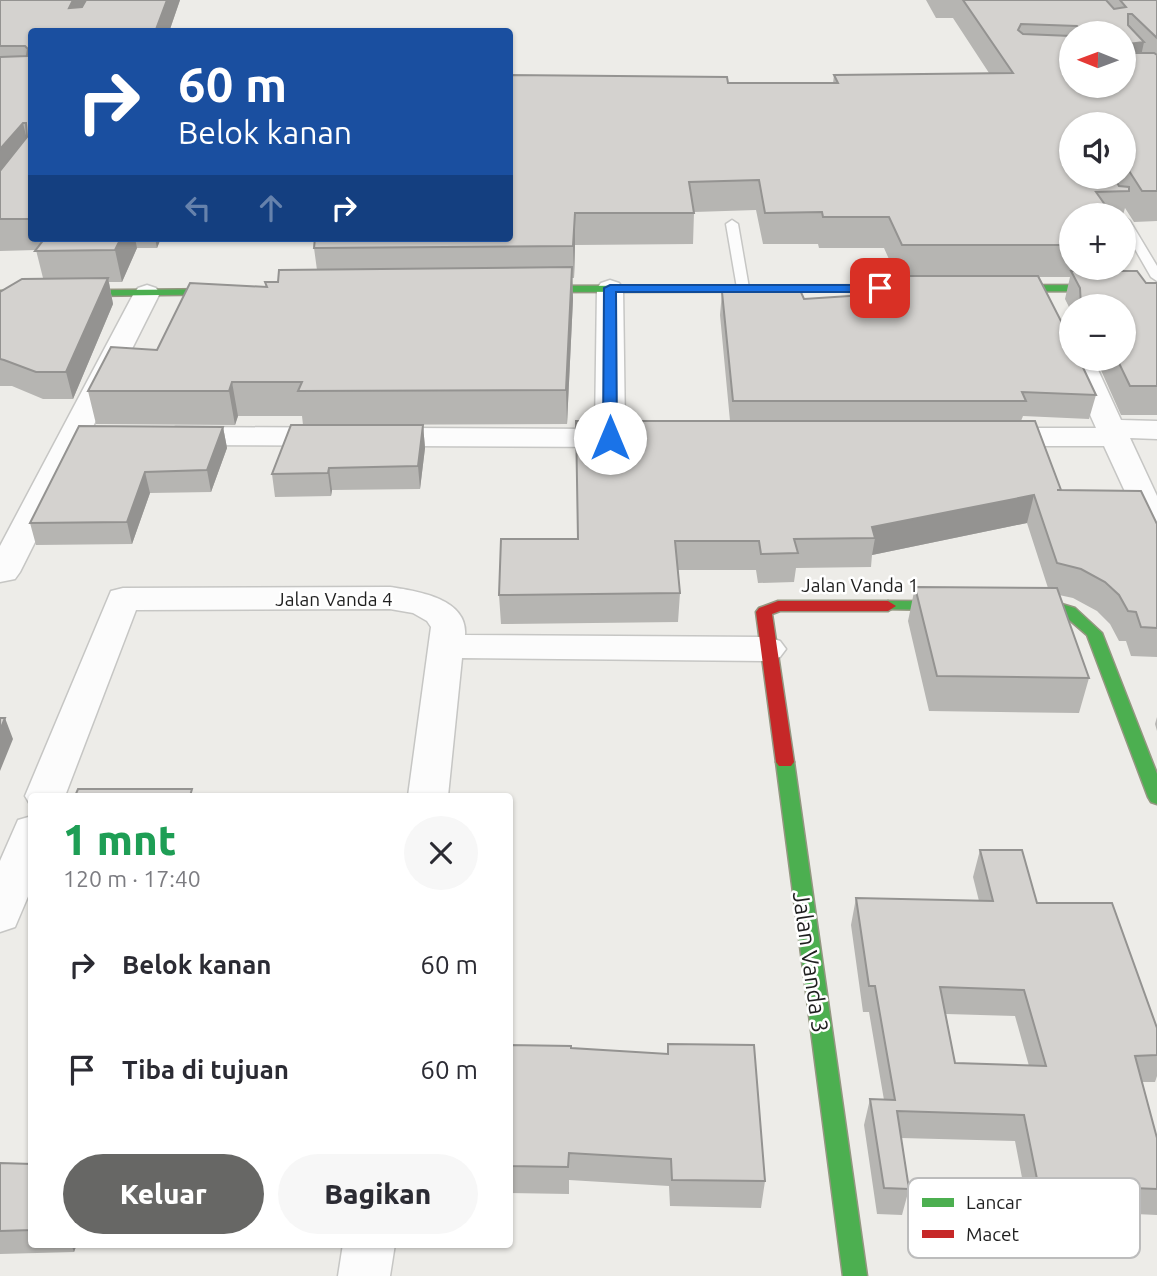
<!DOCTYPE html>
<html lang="id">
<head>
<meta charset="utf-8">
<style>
  :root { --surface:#fff; --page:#f7f7f7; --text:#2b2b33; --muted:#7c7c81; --accent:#676765 }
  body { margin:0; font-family:Ubuntu,sans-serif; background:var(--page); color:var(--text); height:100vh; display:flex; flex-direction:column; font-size:26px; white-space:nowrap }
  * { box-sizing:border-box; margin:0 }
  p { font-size:23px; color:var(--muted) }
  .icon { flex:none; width:38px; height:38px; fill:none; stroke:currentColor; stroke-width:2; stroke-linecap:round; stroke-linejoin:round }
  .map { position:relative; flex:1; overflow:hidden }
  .drawer { position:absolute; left:28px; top:793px; width:485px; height:455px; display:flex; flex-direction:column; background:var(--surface); border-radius:7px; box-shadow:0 2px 5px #0004 }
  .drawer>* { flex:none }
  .banner { position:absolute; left:28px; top:28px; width:485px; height:214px; border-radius:7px; box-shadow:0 2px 5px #0004; background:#1a4fa0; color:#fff; overflow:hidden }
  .needle { width:46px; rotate:271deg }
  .controls { position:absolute; left:1059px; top:21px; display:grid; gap:14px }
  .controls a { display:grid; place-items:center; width:77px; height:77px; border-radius:50%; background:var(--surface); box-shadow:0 2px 5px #0004; font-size:35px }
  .pin { position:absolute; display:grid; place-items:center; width:60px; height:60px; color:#fff; margin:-30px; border-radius:14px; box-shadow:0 4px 10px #0006 }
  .me { position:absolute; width:77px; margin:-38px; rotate:0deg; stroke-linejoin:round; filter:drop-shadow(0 0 5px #0008) }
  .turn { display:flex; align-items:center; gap:24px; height:147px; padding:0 35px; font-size:32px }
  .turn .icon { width:91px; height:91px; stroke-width:2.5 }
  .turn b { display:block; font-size:49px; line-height:60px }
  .lanes { display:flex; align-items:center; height:66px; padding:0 35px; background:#0003; justify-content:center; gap:35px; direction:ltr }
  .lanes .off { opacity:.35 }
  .round { display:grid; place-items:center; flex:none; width:74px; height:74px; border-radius:37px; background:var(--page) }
  .headline { display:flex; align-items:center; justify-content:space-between; height:119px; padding:0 35px }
  h1 { font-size:42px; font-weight:800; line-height:52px; color:#1e9e55 }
  .cta { display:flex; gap:14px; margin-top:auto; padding:14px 35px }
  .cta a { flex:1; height:80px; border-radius:42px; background:var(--accent); color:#fff; font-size:28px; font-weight:800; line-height:80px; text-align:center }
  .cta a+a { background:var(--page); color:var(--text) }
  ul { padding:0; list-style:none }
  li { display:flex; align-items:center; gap:21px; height:105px; padding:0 35px }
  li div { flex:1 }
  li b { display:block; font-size:26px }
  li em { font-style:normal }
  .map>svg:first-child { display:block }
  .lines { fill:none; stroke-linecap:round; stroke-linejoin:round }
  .lane-casing { stroke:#c6c6c4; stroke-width:3 }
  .street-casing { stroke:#c6c6c4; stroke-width:3 }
  .fast-casing { stroke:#949781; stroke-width:3 }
  .jam-casing { stroke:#949781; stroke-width:3 }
  .lane { fill:#fcfcfc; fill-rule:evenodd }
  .street { fill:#fcfcfc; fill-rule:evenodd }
  .fast { fill:#4caf50; fill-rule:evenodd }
  .jam { fill:#c62828; fill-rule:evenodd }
  .wall { fill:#b6b5b2; fill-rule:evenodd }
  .shaded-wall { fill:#949391 }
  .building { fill:#d4d2cf; stroke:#949391; stroke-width:2; fill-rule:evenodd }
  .route { fill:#1a73e8; stroke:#114b97; stroke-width:2 }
  .labels { text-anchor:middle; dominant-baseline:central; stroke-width:5; stroke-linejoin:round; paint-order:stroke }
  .street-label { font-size:19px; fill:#1f1f1f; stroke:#fff }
  .near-street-label { font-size:23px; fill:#1f1f1f; stroke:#fff }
  .key { fill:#fff; stroke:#bcbcbc; stroke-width:2 }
  .key-label { font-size:19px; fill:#1f1f1f }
</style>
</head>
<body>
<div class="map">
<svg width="1157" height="1276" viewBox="0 0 1157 1276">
  <rect width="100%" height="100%" fill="#edece8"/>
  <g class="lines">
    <defs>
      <path id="lane" d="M1124 217 1130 221 1157 266V281L1151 277 1124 230Z
        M732 220 738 224 749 288 743 292 737 288 726 224Z"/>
      <path id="street" d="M610 280 619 283 623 288 625 429 634 432 639 438 634 444 624 447 176 445 166 442 161 436 166 430 176 427 595 429 597 288 601 283Z
        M147 285 156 288 160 293 20 572 15 579 0 582V546L134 293 138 288Z
        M1071 353V359H1093L1121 420 1157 421V439L1130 438 1157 496V523L1150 524 1139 522 1104 446H995L985 443 980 437 985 431 995 428H1096L1065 359Z
        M390 587C416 591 468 598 465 635L768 637 780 641 786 649 780 657 768 661 462 658 448 796H408L431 627 427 621 413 613 390 609 136 610 65 796H32L31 806 25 796 111 591 123 588Z
        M32 816V887L15 927 0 932V861L18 820Z
        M343 1244H395L390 1276H338Z"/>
      <path id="fast" d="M1157 285V291L519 292 513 289 519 286Z
        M238 289 244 292 242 294 0 297V291Z
        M888 601 1055 602 1075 608 1102 633 1157 774V804L1151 802 1148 797 1087 635 1065 616 1054 612 883 609 880 606Z
        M785 756 791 758 794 762 867 1276H843L776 762 779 758Z"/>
      <path id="jam" d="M778 601H888L896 606 888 611H780L772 614 794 762 791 766H779L776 762 756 612 759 608Z"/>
    </defs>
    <use href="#lane" class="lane-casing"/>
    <use href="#street" class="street-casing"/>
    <use href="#fast" class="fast-casing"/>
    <use href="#jam" class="jam-casing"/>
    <use href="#lane" class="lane"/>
    <use href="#street" class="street"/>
    <use href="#fast" class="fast"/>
    <use href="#jam" class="jam"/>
  </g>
  <path class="wall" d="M0 0H180L169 32H32V238H161L157 248H137L122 282H109L113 304 73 399H43L12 386H0V292L43 278 36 250 0 251Z
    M926 0H1157V221L1134 222 1125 208 1123 215H1071V268H1117L1116 271 1146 283H1157V415H1121L1096 359H1124V306H1071V311L1065 299 1070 277H1039L1064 327 1071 329 1070 341 1096 395 1089 419 1023 416 1021 421 1061 491 1157 524V657L1131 656 1126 641H1119L1110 624 1097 611 1073 598 1059 595 1089 678 1079 713 929 711 908 621 915 587 1048 588 1027 523 872 555 871 567 796 568 794 582 758 583 756 570H677L680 593 678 622 501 624 499 595 577 539 730 421 720 315 722 292 804 299 889 293 891 281 900 277H897L884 248H819L818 244H763L756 210 694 212 693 244 575 245 574 278H572L573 299 567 424 303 425 302 416H238L235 425 96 424 88 391 266 287 265 282H278L317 270 314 248 728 83H833L834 75 989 73 953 18H936ZM1071 33H1124L1071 86ZM1071 124H1124V177H1071Z
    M423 425 425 448 420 489 332 490 331 496 275 497 272 474Z
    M223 427 227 448 211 492 150 493 132 544 36 545 30 523Z
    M1157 717V731L1155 724Z
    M980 850 1037 903 1157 1028V1076L1155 1082H1142L1157 1138V1215L1028 1209 1015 1141 901 1138 909 1189 902 1215 877 1214 864 1125 870 1099 884 1100 869 1012H863L851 925 856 898 979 901 973 877ZM946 1014 1015 1016 1029 1066 955 1063Z
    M668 1044 765 1181 761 1208 670 1206 669 1186 569 1180V1194L509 1193V1045L667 1054Z
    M0 1163 32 1164V1244H77L74 1252 0 1254Z"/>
  <path class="shaded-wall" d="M73 0H93L76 32 69 8Z
    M167 0H180L169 32H155Z
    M1144 42 1138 70 1124 71 1129 44Z
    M23 123 30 152 0 189V149Z
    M575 213V245L574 278 573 246Z
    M121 238H135L137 248 122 282 115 250Z
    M155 238H161L157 248Z
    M572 267 573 299 567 424 566 390Z
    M108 278 113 304 73 399 66 372Z
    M232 382 238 416 235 425 229 391Z
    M423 425 425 448 420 489 418 466Z
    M223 427 227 448 211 492 207 470Z
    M329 468 332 490 331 496 328 473Z
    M145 472 150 493 132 544 127 522Z
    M1034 495 1027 523 872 555 875 538 872 527Z
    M5 718 13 739 0 771V730Z
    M71 1244H77L74 1252Z"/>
  <path class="building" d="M0 0H73L69 8 82 7 86 0H167L155 32H32V219H0V171L27 137 26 123H23L0 149V57L27 56 28 49 25 46H0Z
    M963 0H1106L1114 9 1126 7 1120 0H1157V38L1132 14H1128V25L1144 42 1129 44V53H1154L1157 55V191H1142L1124 163V124H1071V177H1114L1119 186 1129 187V191L1096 192 1108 209 1097 210 1101 215H1071V245H902L889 217H823L822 212 765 213 759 180 689 182 694 213H575L573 246 314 248 315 238H509V75L727 77 728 83H838L834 75 1013 73ZM1021 24 1077 26 1079 28 1078 33H1124V86H1071V36L1023 34 1018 30Z
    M45 238H121L115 250 35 251Z
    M572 267 566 390 298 391 302 382H232L229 391H88L111 347 157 350 190 283 267 287 265 282H278L279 270Z
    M1071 271H1137L1146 283H1157V386H1130L1117 359H1124V306H1081L1080 288Z
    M903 276H1038L1064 327 1071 329V333L1068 337 1071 342V359H1079L1096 395 1022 392 1026 401H733L722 292 800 290 804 299 895 293 891 281Z
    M108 278 66 372H36L4 360 0 359V292L22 279Z
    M576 421H1035L1061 490H1057L1141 491 1157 524V628L1141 627 1136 612 1128 611 1119 595 1105 582 1081 569 1057 563 1034 495 872 527 875 538 794 539 798 553 761 554 759 541H675L680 593 499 595 501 539H578Z
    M291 425H423L418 466 329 468 328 473 272 474Z
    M79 426 223 427 207 470 145 472 127 522 30 523Z
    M915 587 1057 588 1089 678 937 676Z
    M0 718H5L0 730Z
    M78 789H192L190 796H75Z
    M980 850H1022L1037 903H1112L1157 1028V1055L1135 1056 1157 1138V1189L1038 1184 1024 1115 897 1111 909 1189 884 1188 870 1099 895 1100 875 986H869L856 898 993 901ZM940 987 1024 990 1046 1066 955 1063Z
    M668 1044 754 1045 765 1181 672 1180 671 1159 569 1153 568 1167 509 1166V1045L571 1046V1048L668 1054Z
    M0 1163 32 1164V1230L0 1231Z"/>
  <path class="route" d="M610 285H880L886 288 880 292H616L617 438 610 442 603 438 604 288Z"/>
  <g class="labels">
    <g class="street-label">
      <text x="860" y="585">Jalan Vanda 1</text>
      <text x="334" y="599">Jalan Vanda 4</text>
    </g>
    <g class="near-street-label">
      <text transform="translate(811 962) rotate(82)">Jalan Vanda 3</text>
    </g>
  </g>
  <rect x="908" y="1178" width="232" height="80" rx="10" class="key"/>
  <rect x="922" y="1198" width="32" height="9" fill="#4caf50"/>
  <rect x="922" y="1230" width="32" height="8" fill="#c62828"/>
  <g class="key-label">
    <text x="966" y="1209">Lancar</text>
    <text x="966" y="1241">Macet</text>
  </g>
</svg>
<div class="controls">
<a><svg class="needle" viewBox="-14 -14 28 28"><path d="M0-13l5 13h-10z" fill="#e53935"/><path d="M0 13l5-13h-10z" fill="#7c7c81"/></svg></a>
<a><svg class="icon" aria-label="sound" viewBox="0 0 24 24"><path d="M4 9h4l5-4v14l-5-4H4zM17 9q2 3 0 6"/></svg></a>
<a>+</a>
<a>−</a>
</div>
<div class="pin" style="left:880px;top:288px;background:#d93025"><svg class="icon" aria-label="arrive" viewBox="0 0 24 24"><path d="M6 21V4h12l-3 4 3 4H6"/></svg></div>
<svg class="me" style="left:610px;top:438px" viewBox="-20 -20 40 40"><circle r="19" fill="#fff"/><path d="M0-13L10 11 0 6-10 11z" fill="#1a73e8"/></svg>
<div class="banner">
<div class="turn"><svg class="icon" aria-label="right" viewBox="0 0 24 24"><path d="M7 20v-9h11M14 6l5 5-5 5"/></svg><div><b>60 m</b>Belok kanan</div></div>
<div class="lanes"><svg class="icon off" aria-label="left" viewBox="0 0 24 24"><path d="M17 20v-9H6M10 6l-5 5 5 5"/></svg><svg class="icon off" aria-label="ahead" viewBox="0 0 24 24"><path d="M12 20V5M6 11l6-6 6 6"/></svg><svg class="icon" aria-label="right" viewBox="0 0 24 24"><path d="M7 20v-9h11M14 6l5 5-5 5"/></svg></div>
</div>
<section class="drawer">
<div class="headline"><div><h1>1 mnt</h1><p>120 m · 17:40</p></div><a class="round"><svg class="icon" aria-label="close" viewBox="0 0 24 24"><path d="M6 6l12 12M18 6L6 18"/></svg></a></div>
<ul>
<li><svg class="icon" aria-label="right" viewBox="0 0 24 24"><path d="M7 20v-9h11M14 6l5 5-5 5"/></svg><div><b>Belok kanan</b></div><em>60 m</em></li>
<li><svg class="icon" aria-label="arrive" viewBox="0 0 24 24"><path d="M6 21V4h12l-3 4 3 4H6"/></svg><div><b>Tiba di tujuan</b></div><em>60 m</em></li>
</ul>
<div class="cta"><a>Keluar</a><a>Bagikan</a></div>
</section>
</div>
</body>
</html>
